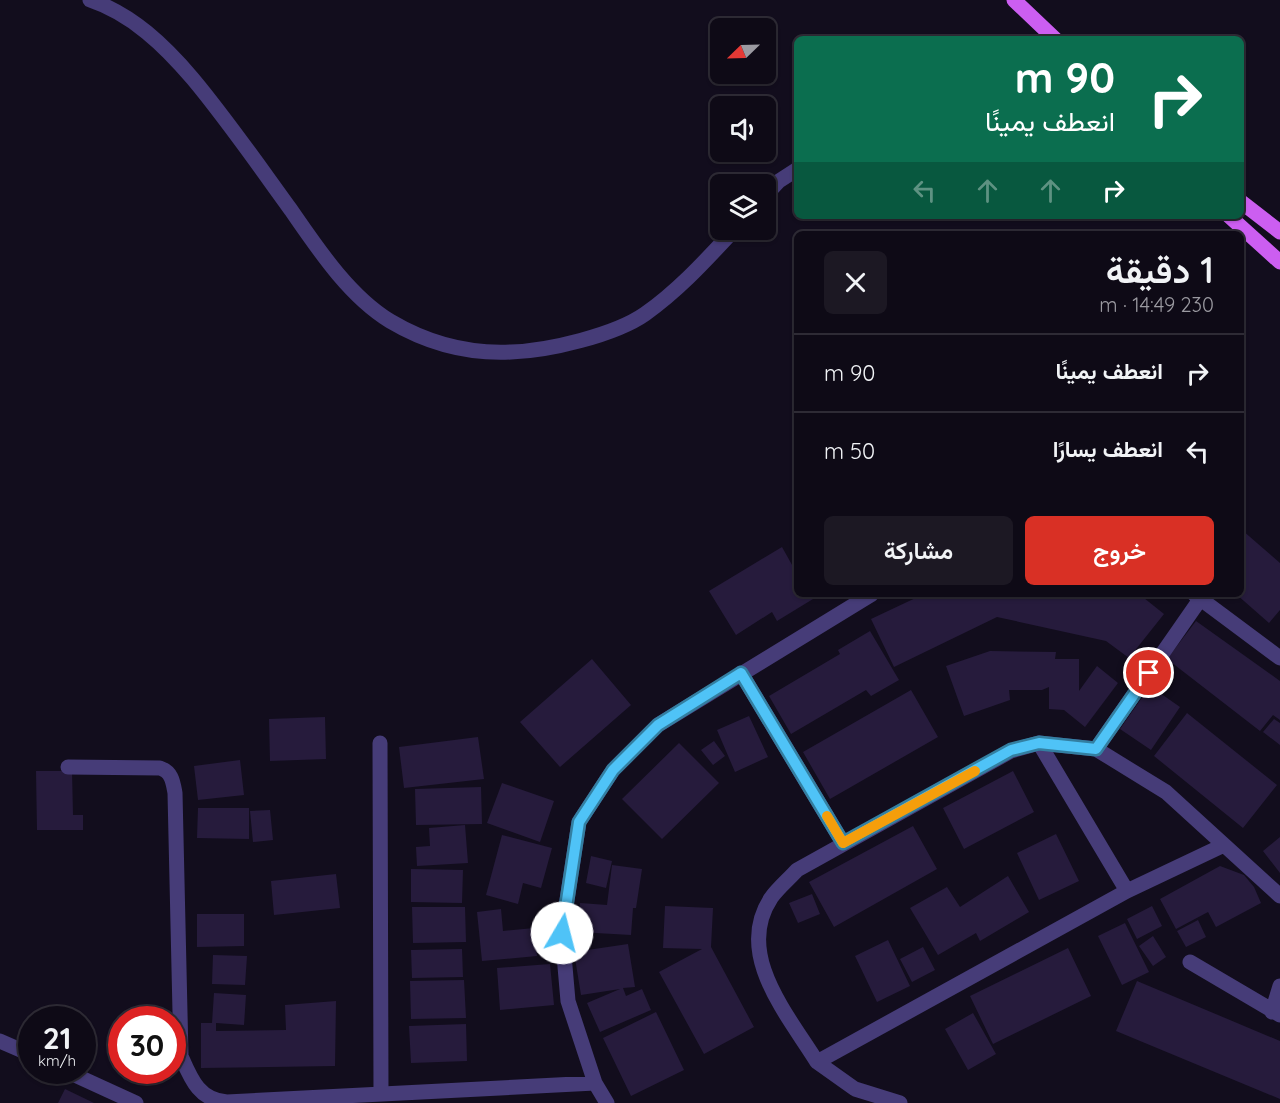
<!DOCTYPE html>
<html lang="ar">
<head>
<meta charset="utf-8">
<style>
  :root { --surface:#0e0a16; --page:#1c1823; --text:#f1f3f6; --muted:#9b9aa1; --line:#2e2b35; --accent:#d93025 }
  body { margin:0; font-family:Quicksand,Vazirmatn,sans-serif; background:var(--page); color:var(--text); direction:rtl; height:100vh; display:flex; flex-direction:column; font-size:22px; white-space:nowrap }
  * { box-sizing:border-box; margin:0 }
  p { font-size:20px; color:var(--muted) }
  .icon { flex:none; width:33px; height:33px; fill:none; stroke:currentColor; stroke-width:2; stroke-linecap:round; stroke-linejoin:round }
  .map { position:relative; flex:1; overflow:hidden; direction:ltr }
  .sheet { position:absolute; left:794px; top:231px; width:450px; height:366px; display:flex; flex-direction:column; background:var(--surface); border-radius:9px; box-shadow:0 2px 4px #0004,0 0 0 2px var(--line); direction:rtl }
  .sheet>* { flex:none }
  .hud { position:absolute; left:794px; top:36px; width:450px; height:183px; border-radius:9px; box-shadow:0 2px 4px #0004,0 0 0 2px var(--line); direction:rtl; background:#0b6e4f; color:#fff; overflow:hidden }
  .needle { width:39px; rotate:247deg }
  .fabs { position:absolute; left:710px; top:18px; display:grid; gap:12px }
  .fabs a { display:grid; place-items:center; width:66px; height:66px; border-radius:9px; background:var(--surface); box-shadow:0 2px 4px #0004,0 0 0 2px var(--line); font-size:30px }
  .speed { position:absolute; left:18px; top:1006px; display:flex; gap:12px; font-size:30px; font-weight:700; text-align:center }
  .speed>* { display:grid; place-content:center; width:78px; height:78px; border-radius:50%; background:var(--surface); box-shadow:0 2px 4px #0004,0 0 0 2px var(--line); line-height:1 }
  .speed small { font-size:15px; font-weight:400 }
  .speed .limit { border:9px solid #d22; background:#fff; color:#111 }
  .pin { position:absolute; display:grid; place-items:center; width:51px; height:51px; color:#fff; margin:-26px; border:3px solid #fff; border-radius:50%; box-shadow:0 2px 6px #0007 }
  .me { position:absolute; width:66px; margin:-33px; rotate:8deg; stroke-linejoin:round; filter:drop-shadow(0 0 4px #0008) }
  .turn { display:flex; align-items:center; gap:21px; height:126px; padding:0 30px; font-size:27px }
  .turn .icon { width:78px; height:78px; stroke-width:2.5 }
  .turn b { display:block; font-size:42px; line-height:51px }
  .lanes { display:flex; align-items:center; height:57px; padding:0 30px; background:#0003; justify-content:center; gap:30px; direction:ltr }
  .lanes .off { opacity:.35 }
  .round { display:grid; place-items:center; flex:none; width:63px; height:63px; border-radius:9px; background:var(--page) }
  .overview { display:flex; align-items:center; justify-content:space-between; height:102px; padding:0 30px }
  h1 { font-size:36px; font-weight:600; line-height:45px }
  .primary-button { display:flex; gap:12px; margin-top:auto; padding:12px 30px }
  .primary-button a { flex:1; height:69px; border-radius:9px; background:var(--accent); color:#fff; font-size:24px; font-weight:600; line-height:69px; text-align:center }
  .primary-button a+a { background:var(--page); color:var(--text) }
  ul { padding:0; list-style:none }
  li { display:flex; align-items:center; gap:18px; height:78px; padding:0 30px; border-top:2px solid var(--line) }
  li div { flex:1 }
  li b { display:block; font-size:22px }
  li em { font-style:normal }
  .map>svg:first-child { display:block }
  .building { fill:#261b3c }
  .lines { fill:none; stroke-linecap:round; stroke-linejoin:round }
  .minor { stroke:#463c78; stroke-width:15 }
  .major { stroke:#cc5ef1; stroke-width:15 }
  .route-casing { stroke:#337fa1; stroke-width:15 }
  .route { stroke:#4fc3f7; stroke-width:10 }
  .slow { stroke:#f59e0b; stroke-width:10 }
</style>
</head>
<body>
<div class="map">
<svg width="1280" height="1103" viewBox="0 0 1280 1103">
  <rect width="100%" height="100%" fill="#120d1d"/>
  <path class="building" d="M1242 530 1280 563V610L1269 623 1236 594H1240Z
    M782 547 796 572V594H810L813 599 777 621 772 612 736 635 709 591Z
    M924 594H1139L1164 614 1129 658 1106 641 997 617 894 667 871 619Z
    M1196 621 1280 681V720L1273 715 1260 731 1167 659Z
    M870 631 899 680 871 696 866 690 791 734 769 696 840 654 838 650Z
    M990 651 1056 652 1055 659H1079V691L1097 666 1118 683 1085 727 1064 710 1049 709V687L1042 690H1009L1010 700 964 716 946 666Z
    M592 659 631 705 560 767 520 722Z
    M1150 686 1180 707 1151 750 1120 729Z
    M911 690 938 737 830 799 803 752Z
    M1187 713 1277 785 1243 828 1154 756Z
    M749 716 768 757 735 772 717 730Z
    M325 717 326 759 270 761 269 719Z
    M1274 719 1280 723V745L1263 732Z
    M478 737 484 779 404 788 399 747Z
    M714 741 725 756 713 765 701 750Z
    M679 743 719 783 662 839 622 799Z
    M240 760 244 795 198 800 194 766Z
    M36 771H72L73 815H83V830H37Z
    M1013 771 1034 812 964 849 943 808Z
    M502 783 554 801 540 842 487 823Z
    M481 787 482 824 416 825 415 789Z
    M198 808H249V839L197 838Z
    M270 810 273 840 253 842 250 811Z
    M465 825 468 863 417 866 416 847 430 846 429 828Z
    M913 826 937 869 834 927 809 882Z
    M1056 834 1079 881 1039 900 1017 853Z
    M502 835 552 848 541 888 523 883 518 904 486 895Z
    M1280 837V873L1263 851Z
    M591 856 612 861 606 888 586 883Z
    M612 865 642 869 636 908H633L631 935 578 932 580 903 607 905Z
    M1220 866 1244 875 1254 887 1261 903 1216 927 1208 912 1176 929 1160 899Z
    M411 869 463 870 462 903 411 902Z
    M336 874 340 908 274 915 271 881Z
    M1008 876 1029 912 980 941 976 933 938 955 910 908 947 887 960 907Z
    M812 894 820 914 798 923 789 903Z
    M665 906 713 908 711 947 754 1027 704 1054 659 972 702 949 663 948Z
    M1152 906 1162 926 1137 939 1127 919Z
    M412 907H465L466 942 413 943Z
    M501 909 503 931 534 928 537 956 482 961 477 912Z
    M197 914H244V946L197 947Z
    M1198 920 1206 937 1186 947 1177 931Z
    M1125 923 1149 972 1122 985 1098 936Z
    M1153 936 1166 957 1153 966 1139 946Z
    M888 940 910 986 877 1002 855 956Z
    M628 944 635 987 623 988 626 996 642 989 651 1010 600 1032 587 1003 620 989 581 995 574 952Z
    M923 947 935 970 912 982 900 959Z
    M1068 948 1091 996 993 1044 970 996Z
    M462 949 463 977 412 978 411 950Z
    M213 955 247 956 245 985 212 984Z
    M550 964 554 1005 500 1010 497 968Z
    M464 980 466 1018 411 1019 410 981Z
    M1137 981 1280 1041V1099L1116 1031Z
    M214 993 246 995 244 1025 216 1023V1031L286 1030 285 1005 336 1001 335 1066 201 1068V1023H212Z
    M656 1012 684 1070 631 1096 603 1038Z
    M973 1013 996 1054 968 1070 945 1029Z
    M466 1024 467 1061 411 1063 409 1026Z
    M65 1089 94 1103H58Z"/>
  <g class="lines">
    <path class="minor" d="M90 0C132 14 165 46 193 79 228 121 259 166 291 210 318 249 349 296 390 321 427 343 469 354 511 352 548 351 615 335 645 314 679 290 706 260 734 230
      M765 196 779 181 796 170
      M1194 594 1280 658
      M741 673 843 843
      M380 743 381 1094
      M1039 743 1127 891
      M1096 749 1201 598
      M68 767 160 768C172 772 173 782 175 793L181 1056C191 1079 199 1100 227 1102L595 1083
      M1224 845 1127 891 817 1062C788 1015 734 954 771 898 778 888 789 879 797 870L1011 751 1039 743 1096 749 1166 792 1280 896
      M1190 962 1280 1015
      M1272 1012 1280 986
      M0 1041 32 1055
      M817 1062 855 1089 900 1103
      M66 1071 136 1103
      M607 1103 595 1083 568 1001 562 932 579 822 613 770 658 725 872 594"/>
    <path class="major" d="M1014 0 1055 39
      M1240 201 1280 232
      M1229 216 1280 262"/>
  </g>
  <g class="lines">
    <defs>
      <path id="route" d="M562 933 579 822 613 770 658 725 741 673 843 843 1011 750 1039 743 1096 749 1149 673"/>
    </defs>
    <use href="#route" class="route-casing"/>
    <use href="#route" class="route"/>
    <path class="slow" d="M827 816 843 843 975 771"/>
  </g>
</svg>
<div class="fabs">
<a><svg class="needle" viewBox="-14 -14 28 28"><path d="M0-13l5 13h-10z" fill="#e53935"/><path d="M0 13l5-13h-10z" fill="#9b9aa1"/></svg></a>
<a><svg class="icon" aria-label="sound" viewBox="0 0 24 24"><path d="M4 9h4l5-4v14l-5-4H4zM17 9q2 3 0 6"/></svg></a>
<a><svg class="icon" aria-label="layers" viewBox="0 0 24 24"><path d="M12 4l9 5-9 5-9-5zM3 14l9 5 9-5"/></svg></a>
</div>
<div class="speed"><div>21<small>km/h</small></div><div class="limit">30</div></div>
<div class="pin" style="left:1149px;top:673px;background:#d93025"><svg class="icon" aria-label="arrive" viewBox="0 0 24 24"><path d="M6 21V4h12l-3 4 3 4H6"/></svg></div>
<svg class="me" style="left:562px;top:933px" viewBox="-20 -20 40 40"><circle r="19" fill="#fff"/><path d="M0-13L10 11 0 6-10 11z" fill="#4fc3f7"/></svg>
<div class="hud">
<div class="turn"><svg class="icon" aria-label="right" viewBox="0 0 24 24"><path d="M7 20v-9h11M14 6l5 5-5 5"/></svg><div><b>90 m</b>انعطف يمينًا</div></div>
<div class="lanes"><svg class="icon off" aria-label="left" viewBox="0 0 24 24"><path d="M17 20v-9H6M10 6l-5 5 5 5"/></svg><svg class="icon off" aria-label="ahead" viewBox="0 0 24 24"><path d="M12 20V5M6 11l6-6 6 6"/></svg><svg class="icon off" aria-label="ahead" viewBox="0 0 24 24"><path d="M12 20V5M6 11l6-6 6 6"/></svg><svg class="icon" aria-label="right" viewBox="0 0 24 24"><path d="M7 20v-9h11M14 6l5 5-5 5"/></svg></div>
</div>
<section class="sheet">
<div class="overview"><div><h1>1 دقيقة</h1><p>230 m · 14:49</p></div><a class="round"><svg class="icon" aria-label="close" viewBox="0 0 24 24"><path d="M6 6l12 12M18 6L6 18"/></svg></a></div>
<ul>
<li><svg class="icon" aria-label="right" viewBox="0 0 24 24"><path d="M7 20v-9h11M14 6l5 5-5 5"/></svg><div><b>انعطف يمينًا</b></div><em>90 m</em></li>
<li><svg class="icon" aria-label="left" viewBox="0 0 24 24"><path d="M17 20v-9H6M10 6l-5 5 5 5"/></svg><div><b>انعطف يسارًا</b></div><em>50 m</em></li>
</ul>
<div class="primary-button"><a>خروج</a><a>مشاركة</a></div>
</section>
</div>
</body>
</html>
